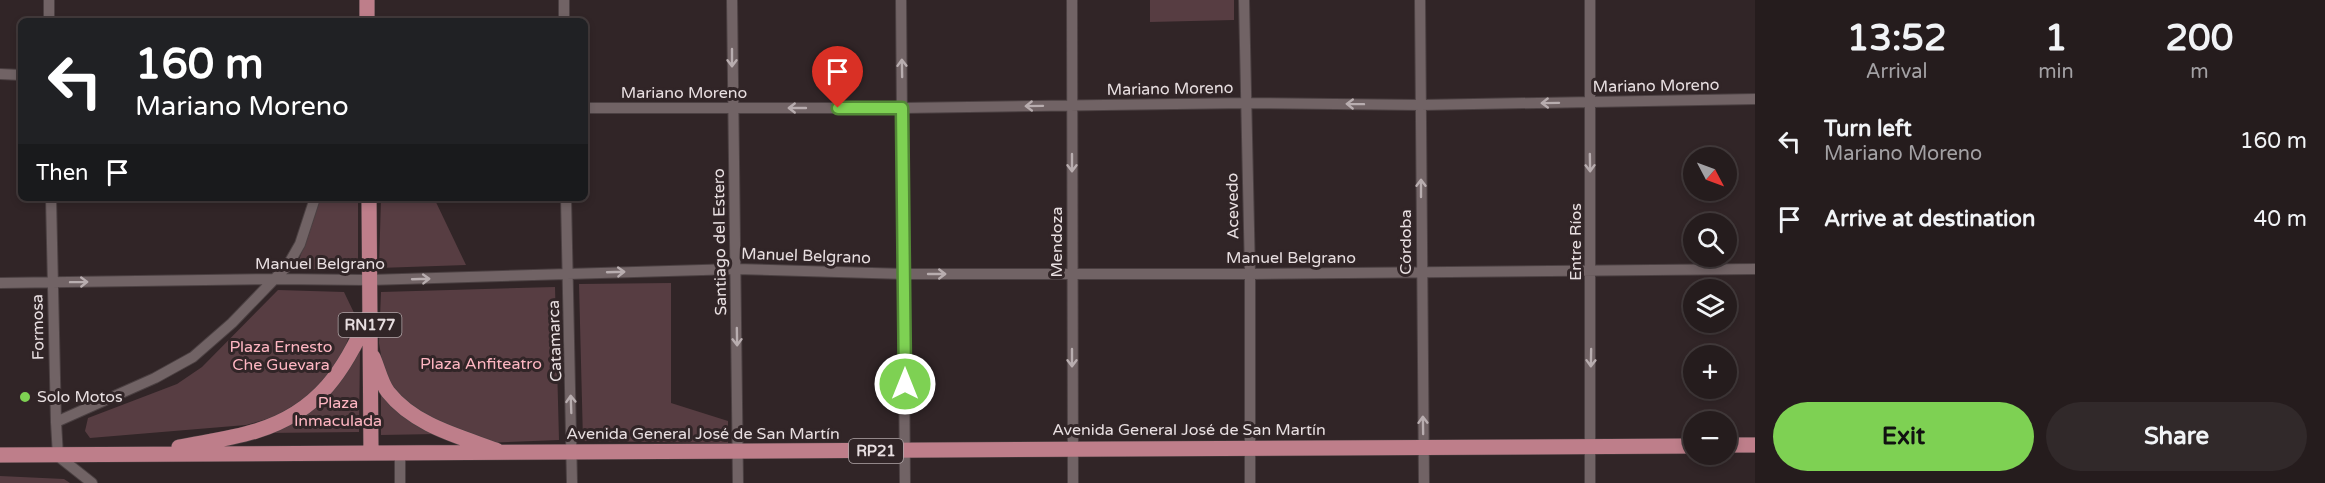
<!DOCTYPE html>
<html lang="en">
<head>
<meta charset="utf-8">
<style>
  :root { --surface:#251c1d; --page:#31292a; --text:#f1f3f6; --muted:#a3a1a4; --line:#423a3b; --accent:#7ed153 }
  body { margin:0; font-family:"Varela Round",sans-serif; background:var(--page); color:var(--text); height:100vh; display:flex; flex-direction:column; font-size:22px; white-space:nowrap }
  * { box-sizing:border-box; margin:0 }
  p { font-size:20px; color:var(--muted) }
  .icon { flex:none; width:33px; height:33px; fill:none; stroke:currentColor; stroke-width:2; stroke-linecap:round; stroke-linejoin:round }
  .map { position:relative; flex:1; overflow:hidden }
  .side { display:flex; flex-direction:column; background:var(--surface); width:570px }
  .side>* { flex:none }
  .hud { position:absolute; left:18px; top:18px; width:570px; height:183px; border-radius:9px; box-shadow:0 3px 9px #0003,0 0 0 2px var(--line); background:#202124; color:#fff; overflow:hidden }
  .needle { width:39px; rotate:131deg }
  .buttons { position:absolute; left:1683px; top:147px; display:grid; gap:12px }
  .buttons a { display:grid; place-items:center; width:54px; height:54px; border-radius:50%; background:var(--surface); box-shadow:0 3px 9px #0003,0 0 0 2px var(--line); font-size:30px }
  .pin { position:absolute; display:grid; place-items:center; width:51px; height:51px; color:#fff; margin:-62px -26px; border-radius:50% 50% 50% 0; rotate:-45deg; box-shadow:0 0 6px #0007 }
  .pin .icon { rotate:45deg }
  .me { position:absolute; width:66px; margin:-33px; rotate:0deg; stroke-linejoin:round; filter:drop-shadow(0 0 4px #0008) }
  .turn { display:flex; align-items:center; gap:21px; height:126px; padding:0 18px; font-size:27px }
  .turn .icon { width:78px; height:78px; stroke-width:2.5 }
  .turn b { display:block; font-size:42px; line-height:51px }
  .then { display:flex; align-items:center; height:57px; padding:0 18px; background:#0003; gap:12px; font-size:22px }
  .eta { display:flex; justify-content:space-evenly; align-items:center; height:102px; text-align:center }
  .eta b { font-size:36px; font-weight:700; line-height:42px }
  .primary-button { display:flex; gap:12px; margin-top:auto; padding:12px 18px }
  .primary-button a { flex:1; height:69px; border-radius:36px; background:var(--accent); color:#111; font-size:24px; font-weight:700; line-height:69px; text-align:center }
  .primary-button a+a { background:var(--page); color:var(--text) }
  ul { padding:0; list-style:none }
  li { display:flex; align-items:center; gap:18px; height:78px; padding:0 18px }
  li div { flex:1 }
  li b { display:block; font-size:22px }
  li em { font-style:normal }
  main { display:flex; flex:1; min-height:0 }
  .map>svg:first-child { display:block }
  .green { fill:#573d42 }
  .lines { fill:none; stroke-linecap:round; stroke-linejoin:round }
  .street-casing { stroke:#4b4042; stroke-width:12 }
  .primary-casing { stroke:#4b4042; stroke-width:16 }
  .street { stroke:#716365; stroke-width:10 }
  .primary { stroke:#be7e8a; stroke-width:15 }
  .oneway { stroke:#b8adaf }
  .route-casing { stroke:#528836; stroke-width:15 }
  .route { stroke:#7ed153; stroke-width:10 }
  .poi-dot { fill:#7ed153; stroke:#312527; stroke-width:2 }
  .labels { text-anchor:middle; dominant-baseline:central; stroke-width:6; stroke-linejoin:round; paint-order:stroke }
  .shield { fill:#312527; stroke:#b1a7a9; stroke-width:1.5 }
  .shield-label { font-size:15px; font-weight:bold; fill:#e8dfe1 }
  .street-label { font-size:16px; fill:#e8dfe1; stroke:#312527 }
  .park-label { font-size:16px; fill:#feb6c2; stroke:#312527 }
  .poi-label { font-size:16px; fill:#e8dfe1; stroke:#312527; text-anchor:start }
</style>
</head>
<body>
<main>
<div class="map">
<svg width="1755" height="483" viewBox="0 0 1755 483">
  <rect width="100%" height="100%" fill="#312527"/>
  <path class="green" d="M1150 0H1234V20L1150 22Z
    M320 198H358V270L296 269Z
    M381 198H434L466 265 379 268Z
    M671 283V403L728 421V443L583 441 579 284Z
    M555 287 559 440 481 443 450 433 387 391 379 343 381 292Z
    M278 290 344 292 356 317 343 353 313 394 274 417 246 425 90 438 85 431 88 418 177 384 202 367Z
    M360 348 359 432 265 433 290 423Z
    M381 385 437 434 381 435Z
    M0 476 64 479 70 483H0Z"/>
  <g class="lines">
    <defs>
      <path id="street" d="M564 0V21
        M732 0 738 483
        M901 0 905 483
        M1072 0 1073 483
        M1244 0 1250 274V483
        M1420 0 1424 483
        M1590 0V483
        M49 21V0
        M0 74 21 75
        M585 108H902L1246 103 1421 105 1755 99
        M51 198 56 422 58 456 92 483
        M566 198 572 483
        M0 283 276 279 369 280 736 269 905 274H1250L1755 269
        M56 422 155 378 193 357 232 323 288 265 300 244 315 198
        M400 483V454"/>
      <path id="primary" d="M367 0V21
        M369 198 371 453
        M373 357C378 368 381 383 388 392 414 425 458 436 496 450
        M1726 445H1755
        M179 447C204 442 231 439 256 431 319 412 345 370 370 313
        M0 455 1694 446"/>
    </defs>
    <use href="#street" class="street-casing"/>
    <use href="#primary" class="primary-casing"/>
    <use href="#street" class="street"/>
    <use href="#primary" class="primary"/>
  </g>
  <defs><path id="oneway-shaft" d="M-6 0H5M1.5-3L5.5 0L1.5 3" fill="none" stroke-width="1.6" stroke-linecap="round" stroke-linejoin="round" transform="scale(1.5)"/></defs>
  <g class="oneway">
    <use href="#oneway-shaft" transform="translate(732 58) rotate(90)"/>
    <use href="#oneway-shaft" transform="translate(902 68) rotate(-91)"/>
    <use href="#oneway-shaft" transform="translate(1550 103) rotate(179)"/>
    <use href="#oneway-shaft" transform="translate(1355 104) rotate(-179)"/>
    <use href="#oneway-shaft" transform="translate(1034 106) rotate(179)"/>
    <use href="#oneway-shaft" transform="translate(797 108) rotate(180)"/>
    <use href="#oneway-shaft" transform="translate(1072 163) rotate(90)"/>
    <use href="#oneway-shaft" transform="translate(1590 163) rotate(89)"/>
    <use href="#oneway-shaft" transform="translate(1421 188) rotate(-90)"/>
    <use href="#oneway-shaft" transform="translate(616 272) rotate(-2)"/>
    <use href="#oneway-shaft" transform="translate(937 274)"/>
    <use href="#oneway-shaft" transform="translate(421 279) rotate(-2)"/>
    <use href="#oneway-shaft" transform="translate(79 282) rotate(-1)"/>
    <use href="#oneway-shaft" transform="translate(737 337) rotate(89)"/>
    <use href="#oneway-shaft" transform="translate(1072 358) rotate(90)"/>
    <use href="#oneway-shaft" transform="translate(1591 358) rotate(91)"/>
    <use href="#oneway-shaft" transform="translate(571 404) rotate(-92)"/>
    <use href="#oneway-shaft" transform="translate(1423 425) rotate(-91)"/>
  </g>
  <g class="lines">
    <defs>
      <path id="route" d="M838 108H902L905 384"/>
    </defs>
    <use href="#route" class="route-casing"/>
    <use href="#route" class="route"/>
  </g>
  <circle class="poi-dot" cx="25" cy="397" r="6"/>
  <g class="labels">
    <g class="shield">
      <rect x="338.5" y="313" width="63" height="24" rx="4.5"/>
      <rect x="849" y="439" width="54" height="24" rx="4.5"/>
    </g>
    <g class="shield-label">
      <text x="370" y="325">RN177</text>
      <text x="876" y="451">RP21</text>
    </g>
    <g class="street-label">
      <text transform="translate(1656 86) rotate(-1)">Mariano Moreno</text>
      <text transform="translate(1170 89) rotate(-1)">Mariano Moreno</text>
      <text x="684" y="93">Mariano Moreno</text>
      <text transform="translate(1233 206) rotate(-91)">Acevedo</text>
      <text transform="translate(720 242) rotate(-91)">Santiago del Estero</text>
      <text transform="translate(1057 242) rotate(-90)">Mendoza</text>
      <text transform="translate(1406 242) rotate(-90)">Córdoba</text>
      <text transform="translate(1576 242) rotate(-90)">Entre Ríos</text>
      <text transform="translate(806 256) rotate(2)">Manuel Belgrano</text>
      <text x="1291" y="258">Manuel Belgrano</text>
      <text x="320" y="264">Manuel Belgrano</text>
      <text transform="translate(38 327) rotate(-91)">Formosa</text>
      <text transform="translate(555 341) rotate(-92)">Catamarca</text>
      <text x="1189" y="430">Avenida General José de San Martín</text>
      <text x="703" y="434">Avenida General José de San Martín</text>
    </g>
    <g class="park-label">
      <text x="281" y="347">Plaza Ernesto<tspan x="281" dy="18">Che Guevara</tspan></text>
      <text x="481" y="364">Plaza Anfiteatro</text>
      <text x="338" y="403">Plaza<tspan x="338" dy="18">Inmaculada</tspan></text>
    </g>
    <g class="poi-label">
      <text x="37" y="397">Solo Motos</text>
    </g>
  </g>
</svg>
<div class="buttons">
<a><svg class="needle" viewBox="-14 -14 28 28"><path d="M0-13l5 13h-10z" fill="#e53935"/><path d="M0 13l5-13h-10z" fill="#a3a1a4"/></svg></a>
<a><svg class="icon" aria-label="search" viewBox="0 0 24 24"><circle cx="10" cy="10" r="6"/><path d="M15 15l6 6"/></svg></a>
<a><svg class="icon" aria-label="layers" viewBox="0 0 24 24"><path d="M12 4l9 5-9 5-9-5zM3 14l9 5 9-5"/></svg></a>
<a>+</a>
<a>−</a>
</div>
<div class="pin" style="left:838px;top:108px;background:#d93025"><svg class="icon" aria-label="arrive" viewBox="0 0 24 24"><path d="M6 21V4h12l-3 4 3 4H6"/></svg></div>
<svg class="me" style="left:905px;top:384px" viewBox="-20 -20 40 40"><circle r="17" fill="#7ed153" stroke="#fff" stroke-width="3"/><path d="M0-11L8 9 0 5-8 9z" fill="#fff"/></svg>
<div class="hud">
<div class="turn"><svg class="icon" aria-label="left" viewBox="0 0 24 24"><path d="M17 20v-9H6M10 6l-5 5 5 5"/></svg><div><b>160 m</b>Mariano Moreno</div></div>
<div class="then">Then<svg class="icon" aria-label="arrive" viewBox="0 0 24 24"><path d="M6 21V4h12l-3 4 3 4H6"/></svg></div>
</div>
</div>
<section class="side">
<div class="eta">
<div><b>13:52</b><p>Arrival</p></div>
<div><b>1</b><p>min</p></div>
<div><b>200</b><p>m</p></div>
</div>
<ul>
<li><svg class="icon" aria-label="left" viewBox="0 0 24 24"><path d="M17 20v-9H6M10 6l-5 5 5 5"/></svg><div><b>Turn left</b><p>Mariano Moreno</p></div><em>160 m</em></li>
<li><svg class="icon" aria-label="arrive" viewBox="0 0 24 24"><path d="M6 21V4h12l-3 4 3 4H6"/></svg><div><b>Arrive at destination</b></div><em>40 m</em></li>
</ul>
<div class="primary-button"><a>Exit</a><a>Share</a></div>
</section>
</main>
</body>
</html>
